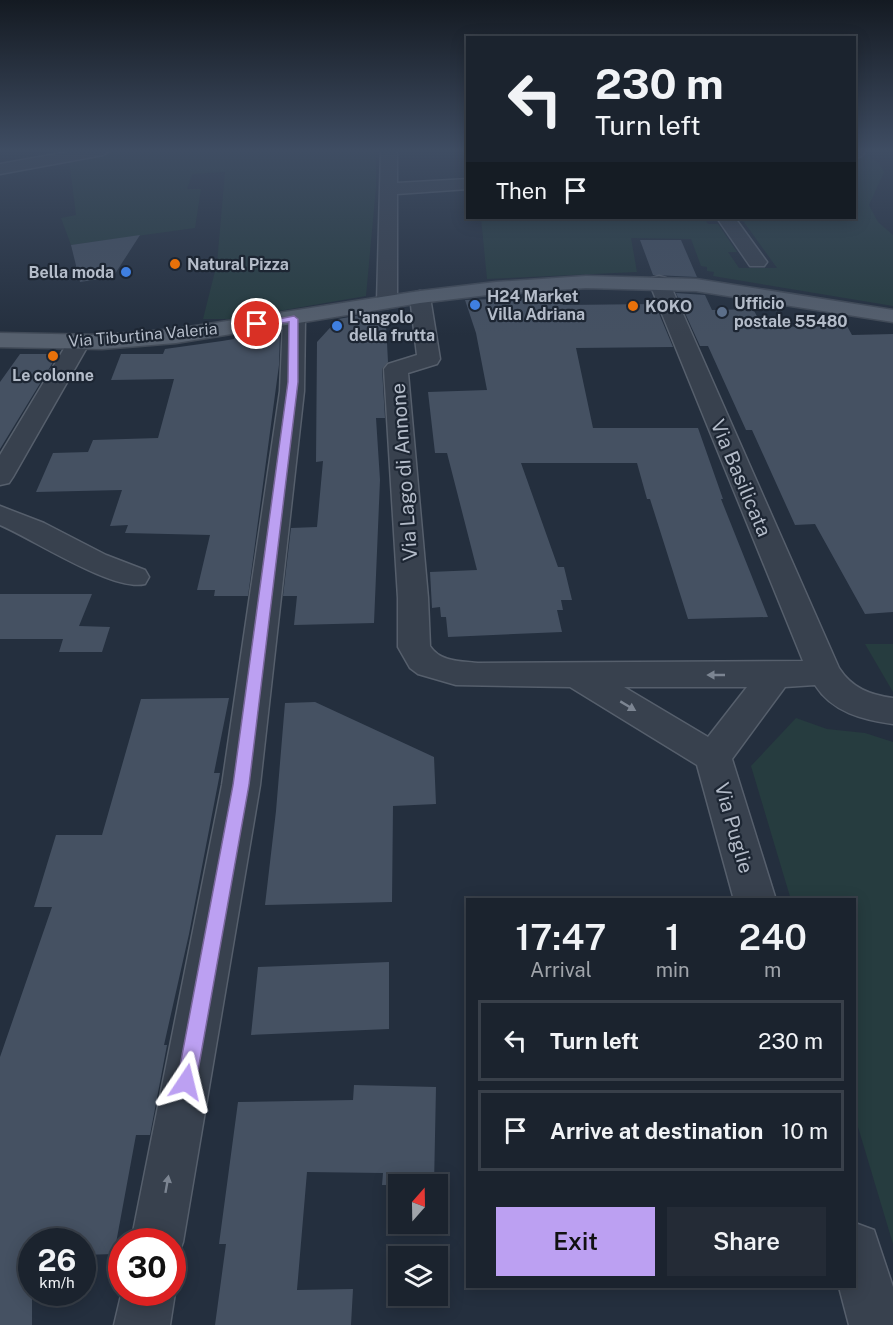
<!DOCTYPE html>
<html lang="en">
<head>
<meta charset="utf-8">
<style>
  :root { --surface:#1b232e; --page:#242b36; --text:#f1f3f6; --muted:#a0a4aa; --line:#39404a; --accent:#bca0f2 }
  body { margin:0; font-family:"Public Sans",sans-serif; background:var(--page); color:var(--text); height:100vh; display:flex; flex-direction:column; font-size:22px; white-space:nowrap }
  * { box-sizing:border-box; margin:0 }
  p { font-size:20px; color:var(--muted) }
  .icon { flex:none; width:33px; height:33px; fill:none; stroke:currentColor; stroke-width:2; stroke-linecap:round; stroke-linejoin:round }
  .map { position:relative; flex:1; overflow:hidden }
  .sheet { position:absolute; left:466px; top:898px; width:390px; height:390px; display:flex; flex-direction:column; background:var(--surface); border-radius:0px; box-shadow:0 3px 15px #0003,0 0 0 2px var(--line) }
  .sheet>* { flex:none }
  .hud { position:absolute; left:466px; top:36px; width:390px; height:183px; border-radius:0px; box-shadow:0 3px 15px #0003,0 0 0 2px var(--line); background:#1b232e; color:var(--text); overflow:hidden }
  .needle { width:39px; rotate:20deg }
  .controls { position:absolute; left:388px; top:1174px; display:grid; gap:12px }
  .controls a { display:grid; place-items:center; width:60px; height:60px; border-radius:0px; background:var(--surface); box-shadow:0 3px 15px #0003,0 0 0 2px var(--line); font-size:30px }
  .speed { position:absolute; left:18px; top:1228px; display:flex; gap:12px; font-size:30px; font-weight:700; text-align:center }
  .speed>* { display:grid; place-content:center; width:78px; height:78px; border-radius:50%; background:var(--surface); box-shadow:0 3px 15px #0003,0 0 0 2px var(--line); line-height:1 }
  .speed small { font-size:15px; font-weight:400 }
  .speed .limit { border:9px solid #d22; background:#fff; color:#111 }
  .pin { position:absolute; display:grid; place-items:center; width:51px; height:51px; color:#fff; margin:-26px; border:3px solid #fff; border-radius:50%; box-shadow:0 2px 6px #0007 }
  .me { position:absolute; width:66px; margin:-33px; rotate:10deg; stroke-linejoin:round; filter:drop-shadow(0 0 4px #0008) }
  .turn { display:flex; align-items:center; gap:21px; height:126px; padding:0 30px; font-size:27px }
  .turn .icon { width:78px; height:78px; stroke-width:2.5 }
  .turn b { display:block; font-size:42px; line-height:51px }
  .then { display:flex; align-items:center; height:57px; padding:0 30px; background:#0003; gap:12px; font-size:22px }
  .eta { display:flex; justify-content:space-evenly; align-items:center; height:102px; text-align:center }
  .eta b { font-size:36px; font-weight:600; line-height:42px }
  .primary-button { display:flex; gap:12px; margin-top:auto; padding:12px 30px }
  .primary-button a { flex:1; height:69px; border-radius:0px; background:var(--accent); color:#111; font-size:24px; font-weight:600; line-height:69px; text-align:center }
  .primary-button a+a { background:var(--page); color:var(--text) }
  ul { padding:0; list-style:none }
  li { display:flex; align-items:center; gap:18px; height:81px; margin:0 12px 9px; padding:0 18px; border:3px solid var(--line); border-radius:0px }
  li div { flex:1 }
  li b { display:block; font-size:22px }
  li em { font-style:normal }
  .map>svg:first-child { display:block }
  .green { fill:#263c3f }
  .building { fill:#455162 }
  .lines { fill:none; stroke-linecap:round; stroke-linejoin:round }
  .minor-casing { stroke:#565f6c; stroke-width:3 }
  .primary-casing { stroke:#414a57; stroke-width:3 }
  .minor { fill:#38414e; fill-rule:evenodd }
  .primary { fill:#56606e; fill-rule:evenodd }
  .oneway { fill:#7c8592 }
  .route { fill:#bca0f2; stroke:#7a689d; stroke-width:1.5 }
  .food-dot { fill:#e8710a; stroke:#1d2633; stroke-width:2 }
  .shop-dot { fill:#3f7fe0; stroke:#1d2633; stroke-width:2 }
  .service-dot { fill:#5c6f8a; stroke:#1d2633; stroke-width:2 }
  .labels { text-anchor:middle; dominant-baseline:central; stroke-width:4.5; stroke-linejoin:round; paint-order:stroke }
  .far-poi-label { font-size:16px; font-weight:bold; fill:#b4bcc9; stroke:#1d2633; text-anchor:start }
  .far-street-label { font-size:16px; fill:#b4bcc9; stroke:#1d2633 }
  .street-label { font-size:20px; fill:#b4bcc9; stroke:#1d2633 }
</style>
</head>
<body>
<div class="map">
<svg width="893" height="1325" viewBox="0 0 893 1325">
  <rect width="100%" height="100%" fill="#242f3e"/>
  <path class="green" d="M120 150H376V187L366 296 232 319H203L217 263 225 172 192 174 187 189H201L195 228 71 245 61 218 76 215 69 160Z
    M866 155 879 163 884 172 869 205 878 222 893 235V306L713 276 714 272 707 271V267L701 266 691 239 631 238 637 272 487 279 481 218H704L708 224H718L737 252H728L739 268H777L741 218H855V157Z
    M865 644H893V692Z
    M796 718 827 729 865 733 893 742V1244L855 1117V900H791L751 766Z"/>
  <path class="building" d="M140 235 113 277 80 282 71 245Z
    M640 240H681L697 277 653 275Z
    M676 293 705 295 712 310 753 309 763 327 847 326 852 335 893 334V612L865 614 815 524 795 525 752 430H746L708 346H700Z
    M561 297 563 305 655 304 673 347 576 348 593 428H698L723 499H721L768 617 688 619 650 499H647L637 463H521L558 567H564L572 600H561L563 610H557L562 632 448 637 446 617H441L440 607 432 608 430 572 477 570 447 453H435L428 392 487 390 476 333 465 300Z
    M379 312 386 324 388 362 382 369 385 418H376L380 480 374 623 294 625 297 596H283L291 528 317 527 323 461 316 462 317 342 338 319Z
    M280 332 279 365 248 596H214L215 590H197L210 535 125 533 128 525 110 526 122 490 36 492 53 453 88 452 93 440 158 438 174 379 111 380 121 354H163L165 349 222 341 234 339 235 336Z
    M20 354H58L0 449V382Z
    M0 594H92L79 626 110 627 102 652H59L63 639H0Z
    M229 698 214 773H220L189 934 164 1045H167L150 1135H136L114 1254 82 1255V1242H32V1325H0V1057L52 907H34L56 835H102L141 699Z
    M315 702 434 757 436 804 393 806 392 902 265 905 276 811 285 703Z
    M389 962V1029L251 1035 258 967Z
    M354 1085 436 1087 434 1185H382L383 1173 307 1172 297 1290 353 1289 351 1325H215L226 1244H219L238 1102 353 1100Z"/>
  <g class="lines">
    <defs>
      <path id="minor" d="M79 150H111L103 155 0 174V164Z
        M381 150H397V183L468 179V189L397 194V302L394 306 387 308 380 306 377 302Z
        M855 150H862L864 153 862 156 855 158Z
        M717 218H735L767 262 764 266H750Z
        M659 276 666 278 669 282 839 668C852 688 870 695 893 698V724C863 720 832 712 815 685L785 687 732 759 776 900H734L697 765 570 687 456 685 418 674 410 668 398 647V598L384 369 388 364 417 355 410 297 413 293 420 291 427 293 430 297 440 359 437 364 408 373 428 598 430 646C440 662 461 661 478 663L803 661 649 282 652 278ZM624 687H747L708 737Z
        M294 313 302 314 305 319 304 391 260 785 183 1242 176 1261 172 1262V1242H131L222 785 280 391 283 319 286 314Z
        M79 335 87 337 90 342 13 477 9 483 0 485V455L68 342 71 337Z
        M0 506 44 523 106 555 145 570 149 577 145 584C113 592 33 539 0 525Z
        M855 1223 874 1230 893 1287V1325H849L839 1287H855Z
        M172 1286 175 1293 170 1325H114L122 1291 172 1293Z"/>
      <path id="primary" d="M586 276 696 279 893 310V322L696 291 586 288 496 294 420 303 176 343 102 349 0 347V333L102 335 176 329 420 291 496 282Z"/>
    </defs>
    <use href="#minor" class="minor-casing"/>
    <use href="#primary" class="primary-casing"/>
    <use href="#minor" class="minor"/>
    <use href="#primary" class="primary"/>
  </g>
  <defs><path id="oneway-solid" d="M-6-.8H1V-3.2L6.5 0L1 3.2V.8H-6Z" transform="scale(1.5)"/></defs>
  <g class="oneway">
    <use href="#oneway-solid" transform="translate(716 675) rotate(180)"/>
    <use href="#oneway-solid" transform="translate(628 706) rotate(31)"/>
    <use href="#oneway-solid" transform="translate(167 1184) rotate(-80)"/>
  </g>
  <linearGradient id="sky" x2="0" y2="1"><stop stop-color="#141a22"/><stop offset="0.45" stop-color="#3f4d63"/><stop offset="1" stop-color="#3f4d63" stop-opacity="0"/></linearGradient>
  <rect width="893" height="335" fill="url(#sky)"/>
  <path class="route" d="M294 316 298 319V382L249 785 196 1082 193 1089 186 1092 179 1089 177 1082 233 785 288 382 289 322 257 327 252 324Z"/>
  <g class="food-dot">
    <circle cx="175" cy="264" r="6"/>
    <circle cx="633" cy="306" r="6"/>
    <circle cx="53" cy="356" r="6"/>
  </g>
  <g class="shop-dot">
    <circle cx="126" cy="272" r="6"/>
    <circle cx="475" cy="305" r="6"/>
    <circle cx="337" cy="326" r="6"/>
  </g>
  <circle class="service-dot" cx="722" cy="312" r="6"/>
  <g class="labels">
    <g class="far-poi-label">
      <text x="187" y="264">Natural Pizza</text>
      <text x="114" y="272" text-anchor="end">Bella moda</text>
      <text x="487" y="296">H24 Market<tspan x="487" dy="18">Villa Adriana</tspan></text>
      <text x="734" y="303">Ufficio<tspan x="734" dy="18">postale 55480</tspan></text>
      <text x="645" y="306">KOKO</text>
      <text x="349" y="317">L'angolo<tspan x="349" dy="18">della frutta</tspan></text>
      <text x="53" y="375" text-anchor="middle">Le colonne</text>
    </g>
    <g class="far-street-label">
      <text transform="translate(143 335) rotate(-5)">Via Tiburtina Valeria</text>
    </g>
    <g class="street-label">
      <text transform="translate(404 472) rotate(-94)">Via Lago di Annone</text>
      <text transform="translate(741 478) rotate(67)">Via Basilicata</text>
      <text transform="translate(734 828) rotate(74)">Via Puglie</text>
    </g>
  </g>
</svg>
<div class="controls">
<a><svg class="needle" viewBox="-14 -14 28 28"><path d="M0-13l5 13h-10z" fill="#e53935"/><path d="M0 13l5-13h-10z" fill="#a0a4aa"/></svg></a>
<a><svg class="icon" aria-label="layers" viewBox="0 0 24 24"><path d="M12 4l9 5-9 5-9-5zM3 14l9 5 9-5"/></svg></a>
</div>
<div class="speed"><div>26<small>km/h</small></div><div class="limit">30</div></div>
<div class="pin" style="left:257px;top:324px;background:#d93025"><svg class="icon" aria-label="arrive" viewBox="0 0 24 24"><path d="M6 21V4h12l-3 4 3 4H6"/></svg></div>
<svg class="me" style="left:186px;top:1082px" viewBox="-20 -20 40 40"><path d="M0-17L14 15 0 8-14 15z" fill="#bca0f2" stroke="#fff" stroke-width="4"/></svg>
<div class="hud">
<div class="turn"><svg class="icon" aria-label="left" viewBox="0 0 24 24"><path d="M17 20v-9H6M10 6l-5 5 5 5"/></svg><div><b>230 m</b>Turn left</div></div>
<div class="then">Then<svg class="icon" aria-label="arrive" viewBox="0 0 24 24"><path d="M6 21V4h12l-3 4 3 4H6"/></svg></div>
</div>
<section class="sheet">
<div class="eta">
<div><b>17:47</b><p>Arrival</p></div>
<div><b>1</b><p>min</p></div>
<div><b>240</b><p>m</p></div>
</div>
<ul>
<li><svg class="icon" aria-label="left" viewBox="0 0 24 24"><path d="M17 20v-9H6M10 6l-5 5 5 5"/></svg><div><b>Turn left</b></div><em>230 m</em></li>
<li><svg class="icon" aria-label="arrive" viewBox="0 0 24 24"><path d="M6 21V4h12l-3 4 3 4H6"/></svg><div><b>Arrive at destination</b></div><em>10 m</em></li>
</ul>
<div class="primary-button"><a>Exit</a><a>Share</a></div>
</section>
</div>
</body>
</html>
